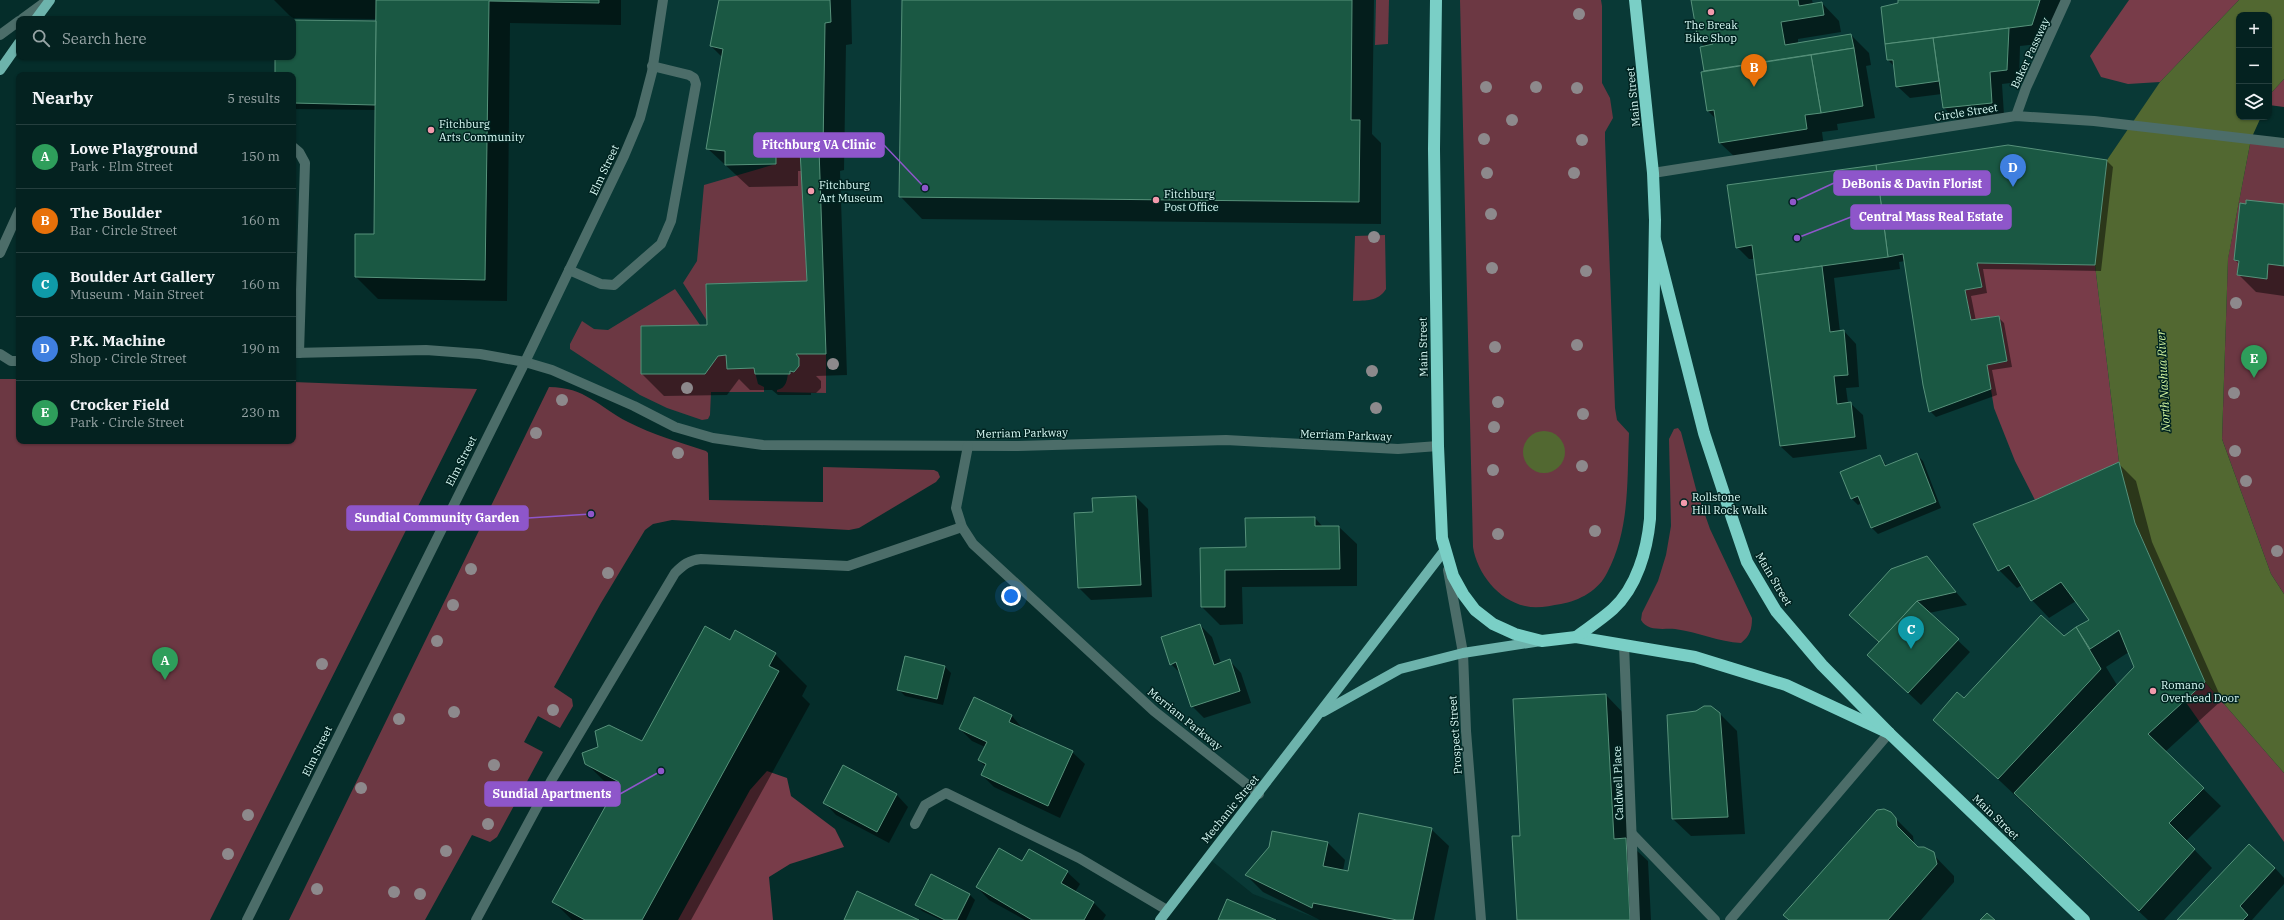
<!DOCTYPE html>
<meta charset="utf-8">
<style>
:root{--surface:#042220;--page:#122f2d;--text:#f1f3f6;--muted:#97a4a5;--line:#253f3e;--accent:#1a73e8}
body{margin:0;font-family:"IBM Plex Serif",serif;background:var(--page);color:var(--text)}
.controls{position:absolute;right:12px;top:12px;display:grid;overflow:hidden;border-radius:8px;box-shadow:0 1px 3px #0004}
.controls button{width:36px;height:36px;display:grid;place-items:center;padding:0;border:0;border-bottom:1px solid var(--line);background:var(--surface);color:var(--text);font:20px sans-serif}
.you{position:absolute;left:1011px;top:596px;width:14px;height:14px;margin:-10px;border:3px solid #fff;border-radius:50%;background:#1a73e8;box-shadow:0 0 0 6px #1a73e833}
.badge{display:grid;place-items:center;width:26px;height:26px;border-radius:50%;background:var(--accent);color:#fff;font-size:13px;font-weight:700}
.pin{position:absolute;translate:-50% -33px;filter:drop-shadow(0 1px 2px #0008)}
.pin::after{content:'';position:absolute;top:21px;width:14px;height:12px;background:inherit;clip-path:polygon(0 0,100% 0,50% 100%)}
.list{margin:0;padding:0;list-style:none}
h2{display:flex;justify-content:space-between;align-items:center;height:52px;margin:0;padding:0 16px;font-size:17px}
h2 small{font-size:13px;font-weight:400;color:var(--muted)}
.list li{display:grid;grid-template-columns:26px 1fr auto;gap:12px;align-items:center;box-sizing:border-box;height:64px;padding:0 16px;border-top:1px solid var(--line)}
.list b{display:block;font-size:15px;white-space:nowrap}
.list p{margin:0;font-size:13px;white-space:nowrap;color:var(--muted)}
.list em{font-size:13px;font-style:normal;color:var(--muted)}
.icon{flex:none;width:22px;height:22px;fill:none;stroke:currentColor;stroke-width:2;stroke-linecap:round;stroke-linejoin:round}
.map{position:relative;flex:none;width:2284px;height:920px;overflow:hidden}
.search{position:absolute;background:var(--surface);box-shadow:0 1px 3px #0004;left:16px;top:16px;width:280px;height:44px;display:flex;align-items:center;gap:10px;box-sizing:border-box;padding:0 14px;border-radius:8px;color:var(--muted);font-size:15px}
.panel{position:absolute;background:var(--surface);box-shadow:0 1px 3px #0004;left:16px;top:72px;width:280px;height:372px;border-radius:8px}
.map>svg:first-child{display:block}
</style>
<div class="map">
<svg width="2284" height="920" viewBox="0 0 2284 920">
<rect width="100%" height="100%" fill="#052d2a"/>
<!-- built -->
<path fill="#093936" d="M663,0H2239L2160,82L2134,520L2205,682L2284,773V920H1321L1253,894L1207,857L1258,794L1154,711L973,544L956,508L968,446L870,445L713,438L525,362L640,118Z"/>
<!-- green -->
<g fill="#6c3843">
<path d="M1376,0H1389L1388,44L1375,45Z"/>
<path d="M1460,0H1601L1602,6V83L1610,98L1613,118L1605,132V139L1615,408L1617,420L1629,433C1627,481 1630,530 1607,573C1599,590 1579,601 1561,604C1549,606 1537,609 1525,606C1498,600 1477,573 1473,547Z"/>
<path d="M2251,139L2284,143V594L2271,574L2222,439L2228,258Z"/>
<path d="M776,150H800L807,281L706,284L707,321L683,283L697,261L704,185L776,164Z"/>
<path d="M1385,235L1386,289C1378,302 1366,300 1353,301L1355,236Z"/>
<path d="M675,289L700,325L641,326V374H705L718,356L726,355L727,369L754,368L758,384L764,387V392H711L710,415L708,419L702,420L667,408L640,395L570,349V344L582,321L594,329L608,330Z"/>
<path d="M796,354H826V393L777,392V390C786,388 787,381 788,373L794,372L799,366V358Z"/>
<path d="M0,379H19V441H293V382L477,389L210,920H0Z"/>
<path d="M549,387C585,387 599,407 628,422C653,435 679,442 706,451L708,453L709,500L823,502V467L934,470L938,472L940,477L936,482L859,528L849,530L672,520L653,524L645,530L601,603L554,687L572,699L573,706L560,728L538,716L524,742L543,752L497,837L490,842L472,835L425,920H289Z"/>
<path d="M1678,428L1681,432L1696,489L1710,529L1752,618C1752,629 1750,636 1741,643C1719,642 1698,632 1675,629C1663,628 1648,632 1641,620L1642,613L1658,581L1666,555L1671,526L1669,439L1674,429Z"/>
</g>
<!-- forest -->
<g fill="#783c49">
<path d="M2129,0H2239L2160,82L2128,84L2101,77L2090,56Z"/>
<path d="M2284,79V107L2269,105L2272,92Z"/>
<path d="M1977,263L2095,265L2119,462L2035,500L2015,461L1994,408L1987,365L2007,361L1999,316L1971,320L1965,290L1982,287Z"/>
<path d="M2205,682L2284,773V842L2185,701Z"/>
<path d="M767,771L787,778L791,796L835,829L844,847L790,864L769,877L773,920H678L750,790Z"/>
</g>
<!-- water -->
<g fill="#526831">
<path d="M2239,0H2284V79L2272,92L2269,99V15H2239V117H2261L2251,139L2228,259L2222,439L2271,574L2284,594V773L2205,682L2134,520L2119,462L2095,265L2107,160L2160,82Z"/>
<circle cx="1544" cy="452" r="21"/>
</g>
<!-- shadow -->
<g fill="#0007" fill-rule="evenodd">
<path d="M274,0H621V25L510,23L507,301L378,299L356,277L375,235L376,110L293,109V75H276V57H293V21L377,22V19L292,18Z"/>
<path d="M720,0H851L852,44L846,45L844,170L840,171L847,375L816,376L821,381V388L816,393H811V395H778L772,390H750L739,379L727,395L664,396L642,374L709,326L808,282L802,171H798V186L749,187L707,148L722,57L711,46Z"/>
<path d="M903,0H1374L1372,134L1381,143V224L922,219L900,196Z"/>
<path d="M1692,0H1812L1813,4L1822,3L1839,21L1841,32L1798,39V44L1851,35L1869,53L1871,65L1866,66L1875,118L1837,124L1838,130L1822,132L1824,147L1738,160L1720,143L1717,120L1708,111L1702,73L1705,72L1701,47H1705L1699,41Z"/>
<path d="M1899,0H2062L2050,43L2020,46L2019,82L2002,84L2004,115L1957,120L1944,108L1942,94L1910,98L1897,86L1895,67L1888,60L1886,44L1899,4Z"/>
<path d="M2107,161L2113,167L2101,271L1983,269L1987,293L1971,296L1976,321L1998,317L2004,323L2012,367L1992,370L1997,395L1936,417L1930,411L1905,261L1899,262L1900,269L1834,278L1840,332L1844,331L1856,344L1859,387L1846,388L1848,403H1850L1863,415L1867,449L1793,458L1780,446L1755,259H1749L1737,247Z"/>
<path d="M2247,205H2284V296L2256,292L2239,275L2240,265L2235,260Z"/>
<path d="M1917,455L1923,461L1941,508L1878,534L1872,528L1862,503L1858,505L1852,499L1880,457L1887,466Z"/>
<path d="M2118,463L2136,481L2152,542L2222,700L2165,752L2221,806L2186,841L2212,868L2164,920H2148L1935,720L2090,620L2076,601L2049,618L2032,600L2022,585L2017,588L1999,570L2035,501ZM2122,626L2123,628L2106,640V637ZM2129,652L2135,667L2117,685L2106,667Z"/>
<path d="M1136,497L1148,509L1152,597L1091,600L1079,588L1094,513Z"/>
<path d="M1315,518L1323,527H1339L1357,544V586L1242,587L1243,624L1220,625L1202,607L1201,549L1247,548Z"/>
<path d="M1927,558L1967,605L1929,613L1970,652L1921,705L1868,655L1879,643L1850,615Z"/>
<path d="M1200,625L1212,637L1221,663L1229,660L1241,673L1251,703L1204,718L1192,706L1182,675L1171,664Z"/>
<path d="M730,641L775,654L807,686L802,696L810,704L691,920H572L554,902L615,792L586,763L643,743Z"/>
<path d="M945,667L951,673L943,705L905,696L898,689Z"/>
<path d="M1606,695L1628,718L1634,848L1648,861L1651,920H1518L1521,837Z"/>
<path d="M974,699L1012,716L1024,730L1072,752L1085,764L1060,818L994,787L982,775L986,767L979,760L985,747L972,741L960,729Z"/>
<path d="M1719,713L1737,731L1745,834L1691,836L1673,819Z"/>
<path d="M896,794L908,807L889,843L836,815L824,802Z"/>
<path d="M1890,813L1913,836L1914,844L1918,848L1929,850L1954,876V882L1921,920H1790Z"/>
<path d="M1431,829L1449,846L1434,920H1320L1263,892L1246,875L1328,843L1345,860L1343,871L1348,872Z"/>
<path d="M2275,868L2284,878V884L2252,920H2179Z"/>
<path d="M1067,872L1080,884L1075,892L1094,903L1106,915L1103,920H1025L989,900L977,887Z"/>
<path d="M969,894L975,900L966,920H941L922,911L916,904Z"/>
</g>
<!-- building -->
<g fill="#1a5843" stroke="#57927b">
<path d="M376,0H599V3L489,1L485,280L355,277V234H374Z"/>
<path d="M719,0H830L831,22L825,23L823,149H819L826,354H796L799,358V366L794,372L790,371V374H755L754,368L727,369L726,355L718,356L705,374H641V326L707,325L706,284L807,281L800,150H776V164L725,165V151L706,149L723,49L710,46Z"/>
<path d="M902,0H1352L1351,120H1360L1359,202L899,197Z"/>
<path d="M1691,0H1798L1799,6L1822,2L1824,15L1781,22L1785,45L1851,34L1854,48L1704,71L1700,47L1713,44L1712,39L1698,41Z"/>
<path d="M1898,0H2040L2032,25L1885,44L1881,7L1898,3Z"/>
<path d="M293,20L376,21L375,105L293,103V75H275V57H293Z"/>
<path d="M2009,28L2007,70L1990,72L1992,103L1943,108L1933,38Z"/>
<path d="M1933,38L1939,81L1896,87L1893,60H1887L1885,44Z"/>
<path d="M1854,48L1863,106L1821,113L1811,55Z"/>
<path d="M1811,55L1821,113L1805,115L1807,129L1719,143L1714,110L1707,111L1701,72Z"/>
<path d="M2008,145L2107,160L2095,265L1977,263L1982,287L1965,290L1971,320L1999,316L2007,361L1987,365L1991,389L1929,412L1923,385L1903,254L1888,257L1876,165Z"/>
<path d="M1876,165L1888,257L1756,275L1752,245L1736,248L1727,185Z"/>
<path d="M2246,200L2284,204V266L2268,264L2267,279L2237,275L2239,261L2234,260L2240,203L2246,204Z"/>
<path d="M1822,266L1830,332L1844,330L1848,375L1834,376L1837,404L1851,402L1855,437L1780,446L1756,275Z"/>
<path d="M1917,453L1936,502L1871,528L1858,496L1851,499L1840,472L1880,455L1885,466Z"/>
<path d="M2119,462L2135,523L2205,682L2148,734L2204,788L2169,823L2195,849L2139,911L2014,793L2134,667L2119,630L2090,649L2076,627L2089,620L2061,582L2031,601L2009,565L1998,571L1973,524L2035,500Z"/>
<path d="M1136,496L1141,585L1078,588L1074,513L1093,512L1092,498Z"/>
<path d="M1315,517V526H1339L1340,569L1225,570V607H1201L1200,548L1246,547L1245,518Z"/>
<path d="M1927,556L1956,592L1917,601L1879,642L1849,615L1891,569Z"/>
<path d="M1917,601L1959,639L1908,693L1867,655Z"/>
<path d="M2041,615L2064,636L2076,627L2101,669L1998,779L1933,720L1957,692L1964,698Z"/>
<path d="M1200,624L1214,665L1230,659L1240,691L1191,707L1176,662L1170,665L1161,637Z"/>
<path d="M705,626L730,640L735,630L776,653L769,666L779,671L642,920H585L552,902L619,782L585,764L582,753L598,747L595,731L609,725L642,741Z"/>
<path d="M905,656L945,666L937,699L897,690Z"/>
<path d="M1606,694L1614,839L1626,838L1630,920H1517L1512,836H1520L1513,699Z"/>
<path d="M974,697L1012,715L1009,722L1073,751L1048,806L981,775L986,764L978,760L987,742L959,729Z"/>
<path d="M1704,706H1711L1720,713L1728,817L1672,819L1667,715L1696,711Z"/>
<path d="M843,765L897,794L877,832L823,803Z"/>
<path d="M1884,809L1891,812L1896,818L1897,826L1918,847H1924L1934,852L1937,864L1888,920H1789L1783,915L1877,810Z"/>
<path d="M1359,813L1432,828L1413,920H1397L1313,903L1312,908L1245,875L1269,847L1272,831L1328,842L1323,866L1348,871Z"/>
<path d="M2249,844L2275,868L2240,906L2248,915L2243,920H2177Z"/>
<path d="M999,848L1022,861L1029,849L1068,871L1061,883L1094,902L1084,920H1032L976,887Z"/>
<path d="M931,874L970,894L957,920H945L915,905Z"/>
<path d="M857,891L919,920H844Z"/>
<path d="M1227,899L1276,920H1218Z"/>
<path d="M1987,913L1995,920H1980Z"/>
</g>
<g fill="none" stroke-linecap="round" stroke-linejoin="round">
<!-- minor -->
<g stroke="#4c6d69" stroke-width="10">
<path d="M22,19L48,0"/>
<path d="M0,35L19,21"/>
<path d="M2016,116L2026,88L2066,0"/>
<path d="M293,147L299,152L305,163L299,353"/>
<path d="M1653,173L2016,116L2094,121L2284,143"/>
<path d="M0,253L19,211"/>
<path d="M569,270L601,284L614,285L661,244L671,221L696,84L694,78L689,75L652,66"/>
<path d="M293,353L426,350L480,354L525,362L552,370L634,406L675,427L713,438L763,445L1018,446L1226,440L1398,449L1438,446"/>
<path d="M0,354L11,361H19"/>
<path d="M968,446L956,508L962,527L973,544L1154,711L1259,794"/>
<path d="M1448,570L1463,653L1466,731L1481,920"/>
<path d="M1624,645L1635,920"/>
<path d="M915,824L925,805L946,793L1079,858L1167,910"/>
<path d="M1632,834L1715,920"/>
<path d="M247,920L525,362L624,156L640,118L652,72L663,0"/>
<path d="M476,920L551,781L675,573C683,565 689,560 701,559L848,566L962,527"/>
<path d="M1730,920L1889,733"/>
</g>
<!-- major -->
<g stroke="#6db3ac" stroke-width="10">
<path d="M36,19L50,0"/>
<path d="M0,70L19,43"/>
<path d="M1323,712L1400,669L1463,653L1541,641"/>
<path d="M1160,920L1444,551"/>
</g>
<!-- highway -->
<g stroke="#7acfc6" stroke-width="12">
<path d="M1436,0L1434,149L1438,446L1442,538L1453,576L1463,594L1475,610L1493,624L1515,634L1542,641L1576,637L1695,657L1786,685L1889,733"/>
<path d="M1655,240L1704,433L1732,518L1747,562L1776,611L1822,665L1889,733L2084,920"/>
<path d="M1576,637C1588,628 1602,619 1613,609C1637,587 1647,550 1650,519L1655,220L1653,173L1635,0"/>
</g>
</g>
<!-- trees -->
<g fill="#8d898c">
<circle cx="1579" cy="14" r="6"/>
<circle cx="1486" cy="87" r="6"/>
<circle cx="1536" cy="87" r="6"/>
<circle cx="1577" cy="88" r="6"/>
<circle cx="1512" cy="120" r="6"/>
<circle cx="1484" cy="139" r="6"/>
<circle cx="1582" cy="140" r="6"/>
<circle cx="1487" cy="173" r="6"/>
<circle cx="1574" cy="173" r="6"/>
<circle cx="1491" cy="214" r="6"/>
<circle cx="1374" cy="237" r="6"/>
<circle cx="1492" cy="268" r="6"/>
<circle cx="1586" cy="271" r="6"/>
<circle cx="2236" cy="303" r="6"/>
<circle cx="1577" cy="345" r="6"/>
<circle cx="1495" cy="347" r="6"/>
<circle cx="833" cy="364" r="6"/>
<circle cx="1372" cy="371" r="6"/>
<circle cx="687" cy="388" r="6"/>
<circle cx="2234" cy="393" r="6"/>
<circle cx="562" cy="400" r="6"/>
<circle cx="1498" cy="402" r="6"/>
<circle cx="1376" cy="408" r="6"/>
<circle cx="1583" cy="414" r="6"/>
<circle cx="1494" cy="427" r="6"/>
<circle cx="536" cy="433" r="6"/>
<circle cx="2235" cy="451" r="6"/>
<circle cx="678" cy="453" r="6"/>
<circle cx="1582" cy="466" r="6"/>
<circle cx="1493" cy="470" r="6"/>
<circle cx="2246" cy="481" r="6"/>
<circle cx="1595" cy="531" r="6"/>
<circle cx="1498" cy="534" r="6"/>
<circle cx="2277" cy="551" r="6"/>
<circle cx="471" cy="569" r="6"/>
<circle cx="608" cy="573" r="6"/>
<circle cx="453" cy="605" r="6"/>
<circle cx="437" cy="641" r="6"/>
<circle cx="322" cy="664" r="6"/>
<circle cx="553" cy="710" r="6"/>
<circle cx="454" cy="712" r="6"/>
<circle cx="399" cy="719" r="6"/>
<circle cx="494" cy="765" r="6"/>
<circle cx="361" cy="788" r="6"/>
<circle cx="248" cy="815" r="6"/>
<circle cx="488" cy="824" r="6"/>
<circle cx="446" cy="851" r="6"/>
<circle cx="228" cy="854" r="6"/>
<circle cx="317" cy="889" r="6"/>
<circle cx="394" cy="892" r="6"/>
<circle cx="420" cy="894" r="6"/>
</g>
<!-- markers -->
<g fill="#f39aac" stroke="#002320" stroke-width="1.5">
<circle cx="1711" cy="12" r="4"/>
<circle cx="431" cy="130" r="4"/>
<circle cx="811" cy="191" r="4"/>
<circle cx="1156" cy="200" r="4"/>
<circle cx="1684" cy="503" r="4"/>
<circle cx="2153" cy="691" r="4"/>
</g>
<g text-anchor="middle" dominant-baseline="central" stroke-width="3" stroke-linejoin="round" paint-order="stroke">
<!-- poi labels -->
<g font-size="11" fill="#dafcf7" stroke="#002320" text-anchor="start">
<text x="1711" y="25" text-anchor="middle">The Break<tspan x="1711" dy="13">Bike Shop</tspan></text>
<text x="439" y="124">Fitchburg<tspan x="439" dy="13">Arts Community</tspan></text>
<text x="819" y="185">Fitchburg<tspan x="819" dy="13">Art Museum</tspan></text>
<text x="1164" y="194">Fitchburg<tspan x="1164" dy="13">Post Office</tspan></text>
<text x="1692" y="497">Rollstone<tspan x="1692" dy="13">Hill Rock Walk</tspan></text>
<text x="2161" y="685">Romano<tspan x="2161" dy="13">Overhead Door</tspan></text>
</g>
<!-- street labels -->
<g font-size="11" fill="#dafcf7" stroke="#002320">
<text transform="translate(2030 53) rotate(-65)">Baker Passway</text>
<text transform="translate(1633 97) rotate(-96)">Main Street</text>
<text transform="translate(1966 112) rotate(-9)">Circle Street</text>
<text transform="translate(604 170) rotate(-65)">Elm Street</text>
<text transform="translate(1423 347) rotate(-91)">Main Street</text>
<text transform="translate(1022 433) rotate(-1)">Merriam Parkway</text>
<text transform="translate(1346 435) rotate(2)">Merriam Parkway</text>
<text transform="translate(461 461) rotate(-63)">Elm Street</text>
<text transform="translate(1774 579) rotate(59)">Main Street</text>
<text transform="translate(1185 719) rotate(39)">Merriam Parkway</text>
<text transform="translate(1455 735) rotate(-94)">Prospect Street</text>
<text transform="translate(317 751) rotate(-64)">Elm Street</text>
<text transform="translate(1618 783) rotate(-92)">Caldwell Place</text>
<text transform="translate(1230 809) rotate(-51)">Mechanic Street</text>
<text transform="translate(1996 817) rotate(44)">Main Street</text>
</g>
<!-- water labels -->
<g font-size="12" font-style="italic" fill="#cef19d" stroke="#002320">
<text transform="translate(2163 381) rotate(-93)">North Nashua River</text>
</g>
</g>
<!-- callouts -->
<path fill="none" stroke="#8e56ca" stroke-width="1.5" d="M925 188L884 145M1793 202L1834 183M1797 238L1851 217M591 514L528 518M661 771L620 794"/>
<g fill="#8e56ca" stroke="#002320" stroke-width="1.5">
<circle cx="925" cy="188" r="4"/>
<circle cx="1793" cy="202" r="4"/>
<circle cx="1797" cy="238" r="4"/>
<circle cx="591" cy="514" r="4"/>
<circle cx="661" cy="771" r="4"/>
</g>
<g fill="#8e56ca" stroke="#8e56ca" stroke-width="1.5">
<rect x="754" y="133" width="130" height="24" rx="4"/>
<rect x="1834" y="171" width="156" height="24" rx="4"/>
<rect x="1851" y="205" width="160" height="24" rx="4"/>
<rect x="347" y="506" width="181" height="24" rx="4"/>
<rect x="485" y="782" width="135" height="24" rx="4"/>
</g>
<g font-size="12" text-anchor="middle" font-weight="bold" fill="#fff">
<text x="819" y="149">Fitchburg VA Clinic</text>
<text x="1912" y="188">DeBonis &amp; Davin Florist</text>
<text x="1931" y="221">Central Mass Real Estate</text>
<text x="437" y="522">Sundial Community Garden</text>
<text x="552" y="798">Sundial Apartments</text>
</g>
</svg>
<div class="controls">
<button>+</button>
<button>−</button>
<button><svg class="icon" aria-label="layers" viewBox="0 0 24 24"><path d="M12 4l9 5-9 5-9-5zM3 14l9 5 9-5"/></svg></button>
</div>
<div class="you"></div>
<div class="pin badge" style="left:165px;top:680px;background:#2e9e5b">A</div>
<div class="pin badge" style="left:1754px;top:87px;background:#e8710a">B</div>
<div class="pin badge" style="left:1911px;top:649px;background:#0f9aa8">C</div>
<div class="pin badge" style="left:2013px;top:187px;background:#3f7fe0">D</div>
<div class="pin badge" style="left:2254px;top:378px;background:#2e9e5b">E</div>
<div class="search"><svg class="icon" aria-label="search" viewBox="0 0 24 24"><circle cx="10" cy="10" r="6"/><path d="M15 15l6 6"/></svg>Search here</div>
<section class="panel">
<h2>Nearby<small>5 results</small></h2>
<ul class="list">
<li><span class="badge" style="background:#2e9e5b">A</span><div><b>Lowe Playground</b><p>Park · Elm Street</p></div><em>150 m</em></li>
<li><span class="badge" style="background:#e8710a">B</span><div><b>The Boulder</b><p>Bar · Circle Street</p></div><em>160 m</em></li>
<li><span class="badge" style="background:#0f9aa8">C</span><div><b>Boulder Art Gallery</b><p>Museum · Main Street</p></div><em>160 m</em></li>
<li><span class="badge" style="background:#3f7fe0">D</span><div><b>P.K. Machine</b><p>Shop · Circle Street</p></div><em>190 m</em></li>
<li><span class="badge" style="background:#2e9e5b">E</span><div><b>Crocker Field</b><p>Park · Circle Street</p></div><em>230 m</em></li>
</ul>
</section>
</div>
